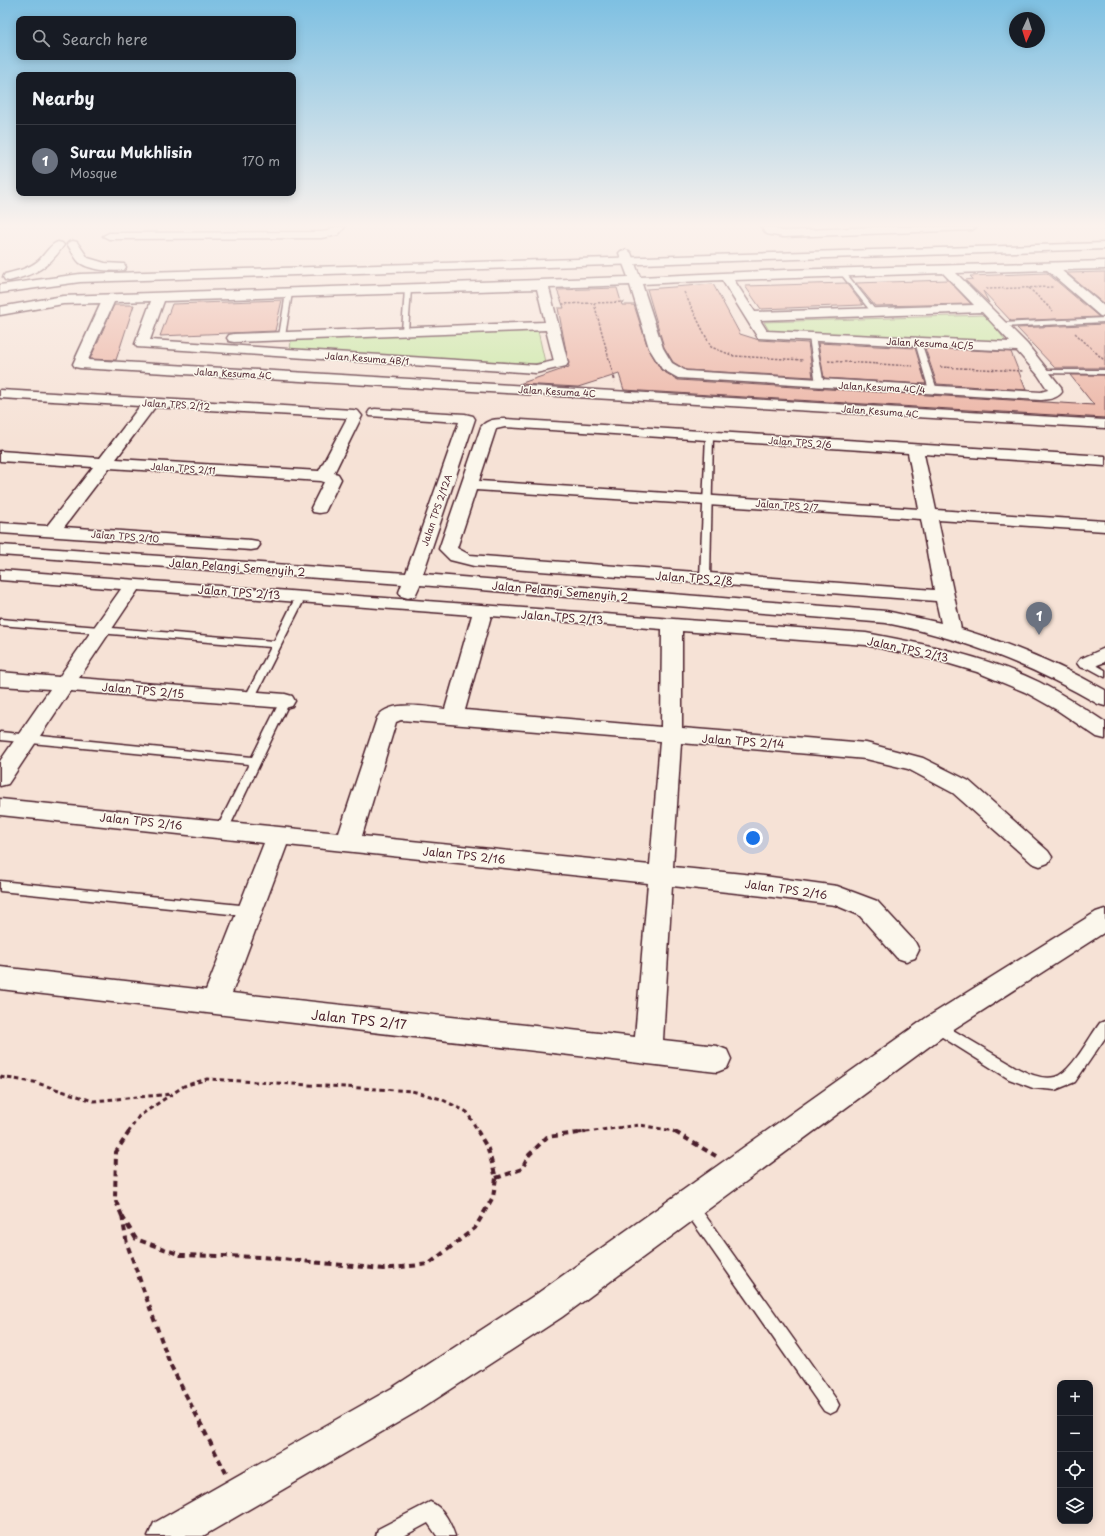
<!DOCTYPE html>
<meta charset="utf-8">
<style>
:root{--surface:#171b24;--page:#20242c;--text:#f1f3f6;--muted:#9ea1a6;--line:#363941;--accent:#a6949b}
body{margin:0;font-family:"Playpen Sans",sans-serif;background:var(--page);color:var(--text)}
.controls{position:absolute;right:12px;bottom:12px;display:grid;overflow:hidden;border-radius:8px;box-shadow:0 2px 10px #0003}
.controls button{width:36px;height:36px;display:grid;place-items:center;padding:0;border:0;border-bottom:1px solid var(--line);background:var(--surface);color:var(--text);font:20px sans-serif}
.compass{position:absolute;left:1009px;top:12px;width:36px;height:36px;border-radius:50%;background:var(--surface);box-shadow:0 2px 10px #0003;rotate:184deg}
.you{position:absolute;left:753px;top:838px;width:14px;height:14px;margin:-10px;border:3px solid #fff;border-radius:50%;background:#1a73e8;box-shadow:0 0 0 6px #1a73e833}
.badge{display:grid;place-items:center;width:26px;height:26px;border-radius:50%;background:var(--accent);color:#fff;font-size:13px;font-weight:700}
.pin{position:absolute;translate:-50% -33px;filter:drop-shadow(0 1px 2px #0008)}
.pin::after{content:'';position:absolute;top:21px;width:14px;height:12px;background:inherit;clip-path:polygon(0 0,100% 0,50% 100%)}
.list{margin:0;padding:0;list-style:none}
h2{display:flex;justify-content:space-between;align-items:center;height:52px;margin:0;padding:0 16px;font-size:17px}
h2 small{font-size:13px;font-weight:400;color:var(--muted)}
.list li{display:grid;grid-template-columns:26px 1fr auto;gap:12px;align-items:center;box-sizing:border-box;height:72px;padding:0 16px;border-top:1px solid var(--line)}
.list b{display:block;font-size:15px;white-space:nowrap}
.list p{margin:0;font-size:13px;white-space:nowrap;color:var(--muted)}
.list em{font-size:13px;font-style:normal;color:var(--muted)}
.icon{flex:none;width:22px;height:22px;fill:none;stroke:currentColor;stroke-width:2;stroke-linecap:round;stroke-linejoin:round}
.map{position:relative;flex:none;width:1105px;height:1536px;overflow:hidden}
.search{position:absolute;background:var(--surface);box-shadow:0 2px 10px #0003;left:16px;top:16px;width:280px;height:44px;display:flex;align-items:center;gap:10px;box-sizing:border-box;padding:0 14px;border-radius:8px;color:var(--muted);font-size:15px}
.panel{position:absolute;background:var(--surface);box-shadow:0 2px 10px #0003;left:16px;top:72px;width:280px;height:124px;border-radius:8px}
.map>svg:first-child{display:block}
</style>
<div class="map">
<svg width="1105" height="1536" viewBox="0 0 1105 1536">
<rect width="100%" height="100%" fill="#f6e2d6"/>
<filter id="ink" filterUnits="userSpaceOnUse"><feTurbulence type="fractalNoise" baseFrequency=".025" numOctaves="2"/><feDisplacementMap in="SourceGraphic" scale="8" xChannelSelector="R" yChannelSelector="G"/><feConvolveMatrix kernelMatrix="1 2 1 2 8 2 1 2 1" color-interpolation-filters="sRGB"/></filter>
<g filter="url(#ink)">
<!-- green -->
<g fill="#c7e8a1" stroke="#888466">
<path d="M986,315L1008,344L770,332L764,322Z"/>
<path d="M538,331L545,362L533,364L290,350L291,340Z"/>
</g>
<!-- building -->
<g fill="#ebb2a2" stroke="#4a1f2b">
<path d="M1105,272V305L1067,273Z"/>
<path d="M1047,273L1099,317L1011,321L983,291L989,303L965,280L973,279L970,276Z"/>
<path d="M948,280L971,304L875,306L856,283Z"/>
<path d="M846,283L863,305L761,309L745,286Z"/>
<path d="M713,284L740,334L759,340L808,343L813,377L686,370L673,362L664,347L647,289Z"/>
<path d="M617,288L622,305H634L648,348L661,370L678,380L1094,405L1070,375H1105V418L624,390L619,374L578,387L519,384L569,367L558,308H564L557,290Z"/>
<path d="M282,300L275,331L160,336L172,304Z"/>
<path d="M114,305H134L116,360L90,359Z"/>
<path d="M1105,324V368H1055L1017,328Z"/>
<path d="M818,343L915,348L926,384L824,378Z"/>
<path d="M925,348L1011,352L1026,390L937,384Z"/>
</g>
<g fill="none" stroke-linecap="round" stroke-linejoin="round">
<defs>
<g id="service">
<path d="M841,272H845L876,311V313H872L841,274Z"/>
<path d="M408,287L411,289L408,331L405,333L402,331L405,289Z"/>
<path d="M289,291L292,293L285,336L282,338L279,336L286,293Z"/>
<path d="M1105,318V322L1002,327L999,325L1002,323Z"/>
<path d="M812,335L815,337L824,384L820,386L816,384L809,337Z"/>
<path d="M918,340L921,342L937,390L936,392H933L929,390L915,342Z"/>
<path d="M1043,370H1105V374L1041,373L1040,372Z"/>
<path d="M706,434H709L713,436L710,578L705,581L700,578Z"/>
<path d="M301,593L306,596L254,699L249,702L244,699L271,647L0,625V619L274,641L296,596Z"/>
<path d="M1087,660L1105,670V677L1083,665L1082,663L1083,661Z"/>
<path d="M285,698L290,701L228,830L226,833L222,834L218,833L216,830L249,764L0,740V732L252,757L280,701Z"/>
<path d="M0,881L250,906L254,907L256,911L254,915L250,916L0,891Z"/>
<path d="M936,1020L1019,1069C1029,1074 1044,1080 1055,1077C1071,1073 1090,1036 1100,1023L1105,1021V1038L1075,1082L1055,1090L1033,1088L1009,1079L931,1030L929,1026L931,1022Z"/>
<path d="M690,1198L695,1201L836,1399L839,1405L836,1411L830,1414L824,1411L685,1211L682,1206L685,1201Z"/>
<path d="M430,1502C444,1508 450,1522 455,1536H437L428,1523L404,1536H376L378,1529Z"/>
</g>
<g id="minor">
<path d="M334,227H345L338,235L321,238L109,239L103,236L109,233L321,232L328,231Z"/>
<path d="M761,227H773L775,229L783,231L874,227H977L972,230L783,237L767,234Z"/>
<path d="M625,250L629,251L631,253L640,277L785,270L1105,261V269L1061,270L1105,307V317L1100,316L1047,270L956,273L1027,344L1061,387L1062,392C1057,399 1049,399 1041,400L678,378L662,369L649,348L630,285L549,288L568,363L566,366L536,373L137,347L135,344L151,301L114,302L88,360L1105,420V428L80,368L75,367L73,364L101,303L63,304L0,315V307L63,296L628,277L619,253L621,251ZM943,273L974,305L755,312L734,280ZM722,280L758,338L1017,351L1038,375L1048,390L1041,392L686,371L672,363L663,348L642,284ZM537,289L545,322L234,334L229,335L227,338L229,341L234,342L546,330L554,361L536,365L150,340L164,301ZM982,312L1010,342L767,331L760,320Z"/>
<path d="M0,390L353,410L358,411L362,416L334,473L338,474L341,479L325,512L319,513L313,512L311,508L324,482L321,481L109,468L64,527L251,540L257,541L260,545L257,549L251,550L0,533V523L47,526L93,467L0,461V451L100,458L140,406L0,398ZM155,407L347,418L319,471L116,459Z"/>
<path d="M375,409L465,414L473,416L475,419L423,574L886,611L941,623L936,601L474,566L450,560L439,549L481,427C487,419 497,419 505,419L1105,456V466L924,454L936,510L1105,521V531L938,520L961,629C1011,644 1059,664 1105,690V706L1098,704C1031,665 962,638 886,623L420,585L415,596L408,598L401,596L399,592L402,584L0,555V545L406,573L459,422L370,416L368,413L370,410ZM505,427L908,453L919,509L479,481L496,429ZM476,490L921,519L934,590L470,555L457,548Z"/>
<path d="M0,570L866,633C925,644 985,656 1039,682C1062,694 1084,708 1105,722V739L1097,737L1057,710L1025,692L977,672L940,661L866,645L682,631V728L866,743L923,758L969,781L1048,851L1052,857L1048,863L1040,866L1032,863L953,793L908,769L866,759L681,743L673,867L764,876L837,886L877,901L915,942L919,950L915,958L906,961L897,958L859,915L835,905L764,896L672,886L663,1040L717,1046L727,1050L731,1059L727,1068L717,1072L0,989V967L206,990L264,843L0,815V799L339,833L377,718C388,699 426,707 445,709L472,615L138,590L79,678L285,694L292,696L295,701L292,706L285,708L70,691L8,784L0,786V761L50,689L0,686V672L59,677L121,589L0,580ZM491,616L662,629L661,727L465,710ZM401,720L660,741L650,865L362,836L396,722ZM287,845L648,883L635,1037L232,993Z"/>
<path d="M1105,648V662L1087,669L1080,667L1077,663L1080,659Z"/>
</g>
<g id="tertiary">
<path d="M73,241L77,242L88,258L105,263L124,264L126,267L124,270C113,272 90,270 80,263C75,259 71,249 67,244L69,242Z"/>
<path d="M58,242L62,243L64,245C48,268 36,274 9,281L5,280L3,277L5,274C16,271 28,269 38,261C44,256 50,244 58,242Z"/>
<path d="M1105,243V249L80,282L0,293V285L80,274Z"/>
<path d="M1105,909V932L946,1034L562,1317L416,1412L203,1536H148L154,1523L392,1388L538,1293L926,1018L1096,912Z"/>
</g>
</defs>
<!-- service casing -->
<use href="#service" stroke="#4a1f2b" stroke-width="3"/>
<!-- minor casing -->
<use href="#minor" stroke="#4a1f2b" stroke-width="3"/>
<!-- tertiary casing -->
<use href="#tertiary" stroke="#4a1f2b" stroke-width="3"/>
<!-- path-far3 -->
<g stroke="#4a1f2b" stroke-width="1.5" stroke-dasharray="2.5 1.5" stroke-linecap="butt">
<path d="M1029,288L1053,311"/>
<path d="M986,289L1053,287"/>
<path d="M684,292L711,347L734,356L803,360"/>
<path d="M594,303L614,378"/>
<path d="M562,304L625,302"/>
<path d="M1075,333L1105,361"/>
<path d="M828,361L913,366"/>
<path d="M940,367L1023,371"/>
</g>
<!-- path-far2 -->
<path stroke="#4a1f2b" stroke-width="2" stroke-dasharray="3 2" stroke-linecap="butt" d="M614,377L615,382"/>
<!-- path-far1 -->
<g stroke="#4a1f2b" stroke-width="3" stroke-dasharray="4.5 3.5" stroke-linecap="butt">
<path d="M0,1077L34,1082L93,1101L172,1094"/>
<path d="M128,1133L139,1116L184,1086L207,1079L412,1091L441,1099L467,1112L479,1133"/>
<path d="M578,1133L640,1125L673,1131L676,1133"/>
</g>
<!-- path -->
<g stroke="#4a1f2b" stroke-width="4" stroke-dasharray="6 4.5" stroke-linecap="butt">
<path d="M675,1132L716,1156"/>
<path d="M496,1178L522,1169L529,1155L547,1137L586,1132"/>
<path d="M122,1216L136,1239L181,1255L261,1257L383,1269L429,1264L475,1228L493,1197L496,1178L488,1149L478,1132"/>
<path d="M122,1216L127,1244L170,1364L226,1473"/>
<path d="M122,1216L115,1199L116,1152L129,1132"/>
</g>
<!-- service -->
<use href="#service" fill="#fbf7ec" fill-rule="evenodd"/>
<!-- minor -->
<use href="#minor" fill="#fbf7ec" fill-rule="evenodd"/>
<!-- tertiary -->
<use href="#tertiary" fill="#fbf7ec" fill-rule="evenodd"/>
</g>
</g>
<!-- sky -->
<linearGradient id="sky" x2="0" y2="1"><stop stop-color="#7ec0e2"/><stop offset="0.51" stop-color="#fbf2ed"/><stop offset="1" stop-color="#fbf2ed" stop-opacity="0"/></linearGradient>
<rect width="1105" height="442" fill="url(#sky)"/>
<g text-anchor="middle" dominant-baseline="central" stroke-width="3" stroke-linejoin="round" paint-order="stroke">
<!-- far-street labels -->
<g font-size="9" fill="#4a1f2b" stroke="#fbf7ec">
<text transform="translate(930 343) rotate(3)">Jalan Kesuma 4C/5</text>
<text transform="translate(367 358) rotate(4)">Jalan Kesuma 4B/1</text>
<text transform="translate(233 373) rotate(3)">Jalan Kesuma 4C</text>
<text transform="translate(882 387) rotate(3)">Jalan Kesuma 4C/4</text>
<text transform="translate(557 391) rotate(3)">Jalan Kesuma 4C</text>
<text transform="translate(176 404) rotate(3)">Jalan TPS 2/12</text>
<text transform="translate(880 411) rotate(4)">Jalan Kesuma 4C</text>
<text transform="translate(800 442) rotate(4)">Jalan TPS 2/6</text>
<text transform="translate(183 468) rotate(4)">Jalan TPS 2/11</text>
<text transform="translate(787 505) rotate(4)">Jalan TPS 2/7</text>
<text transform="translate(436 510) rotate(-71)">Jalan TPS 2/12A</text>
<text transform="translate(125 536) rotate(4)">Jalan TPS 2/10</text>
</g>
<!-- street labels -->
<g font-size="11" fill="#4a1f2b" stroke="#fbf7ec">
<text transform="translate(237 567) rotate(4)">Jalan Pelangi Semenyih 2</text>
<text transform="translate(694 578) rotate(4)">Jalan TPS 2/8</text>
<text transform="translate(560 591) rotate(5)">Jalan Pelangi Semenyih 2</text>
<text transform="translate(239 592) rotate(4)">Jalan TPS 2/13</text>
<text transform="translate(562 617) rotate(4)">Jalan TPS 2/13</text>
<text transform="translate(908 649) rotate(12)">Jalan TPS 2/13</text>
<text transform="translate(143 690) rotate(5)">Jalan TPS 2/15</text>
<text transform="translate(743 741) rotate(4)">Jalan TPS 2/14</text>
<text transform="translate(141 821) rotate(6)">Jalan TPS 2/16</text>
<text transform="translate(464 855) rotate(6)">Jalan TPS 2/16</text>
<text transform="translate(786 889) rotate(8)">Jalan TPS 2/16</text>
</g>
<!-- near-street labels -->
<g font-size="13" fill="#4a1f2b" stroke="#fbf7ec">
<text transform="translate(359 1019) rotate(6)">Jalan TPS 2/17</text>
</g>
</g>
</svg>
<div class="controls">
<button>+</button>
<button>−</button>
<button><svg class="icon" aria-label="locate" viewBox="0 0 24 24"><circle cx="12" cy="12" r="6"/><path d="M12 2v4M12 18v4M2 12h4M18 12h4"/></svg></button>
<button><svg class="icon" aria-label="layers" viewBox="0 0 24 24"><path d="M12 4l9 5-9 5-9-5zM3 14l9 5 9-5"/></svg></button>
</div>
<svg class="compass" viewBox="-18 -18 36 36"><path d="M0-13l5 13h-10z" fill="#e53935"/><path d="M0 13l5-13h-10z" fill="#9ea1a6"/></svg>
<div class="you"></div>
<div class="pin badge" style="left:1039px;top:635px;background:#6b7280">1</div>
<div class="search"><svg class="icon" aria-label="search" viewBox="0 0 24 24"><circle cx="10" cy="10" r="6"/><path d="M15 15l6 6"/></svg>Search here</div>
<section class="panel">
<h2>Nearby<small></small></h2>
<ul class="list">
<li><span class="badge" style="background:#6b7280">1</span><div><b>Surau Mukhlisin</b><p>Mosque</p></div><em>170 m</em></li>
</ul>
</section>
</div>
